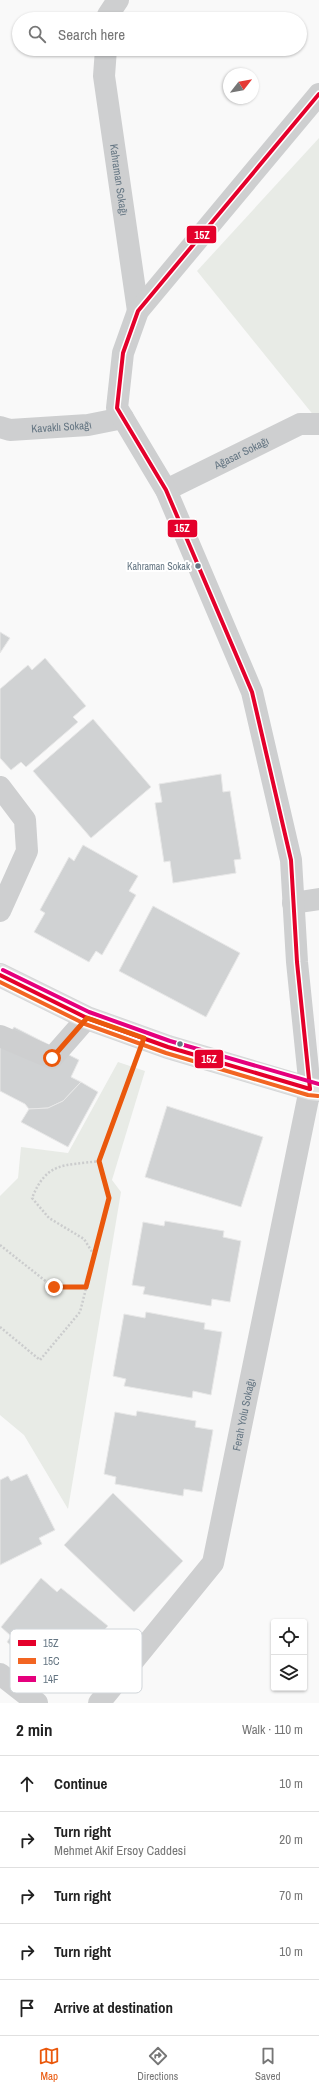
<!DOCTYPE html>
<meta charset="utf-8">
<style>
:root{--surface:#fff;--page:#f2f2f2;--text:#222;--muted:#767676;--line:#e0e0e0;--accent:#ea580c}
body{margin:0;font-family:"Archivo Narrow",sans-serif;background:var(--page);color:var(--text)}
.controls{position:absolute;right:12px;bottom:12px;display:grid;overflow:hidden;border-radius:4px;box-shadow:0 1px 3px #0004}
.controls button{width:36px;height:36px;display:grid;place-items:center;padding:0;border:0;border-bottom:1px solid var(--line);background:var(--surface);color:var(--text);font:20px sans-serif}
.compass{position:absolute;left:223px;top:68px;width:36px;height:36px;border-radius:50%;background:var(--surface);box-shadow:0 1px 3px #0004;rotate:59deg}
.stop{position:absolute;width:12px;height:12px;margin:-9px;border:3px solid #ea580c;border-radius:50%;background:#fff}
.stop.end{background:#ea580c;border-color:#fff;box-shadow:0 1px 4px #0008}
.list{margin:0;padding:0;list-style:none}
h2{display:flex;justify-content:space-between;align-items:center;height:52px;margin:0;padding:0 16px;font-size:17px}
h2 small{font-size:13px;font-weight:400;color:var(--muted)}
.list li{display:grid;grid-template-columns:26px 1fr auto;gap:12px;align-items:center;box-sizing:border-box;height:56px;padding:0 16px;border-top:1px solid var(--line)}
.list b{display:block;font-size:15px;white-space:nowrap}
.list p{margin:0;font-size:13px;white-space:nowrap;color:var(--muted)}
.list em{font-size:13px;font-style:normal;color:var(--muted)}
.icon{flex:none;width:22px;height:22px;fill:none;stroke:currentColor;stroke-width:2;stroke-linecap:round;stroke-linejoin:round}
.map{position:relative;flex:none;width:319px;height:1703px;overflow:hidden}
.search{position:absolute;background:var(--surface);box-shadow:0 1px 3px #0004;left:12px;right:12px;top:12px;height:44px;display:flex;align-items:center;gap:10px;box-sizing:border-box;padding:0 14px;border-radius:22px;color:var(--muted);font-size:15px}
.sheet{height:332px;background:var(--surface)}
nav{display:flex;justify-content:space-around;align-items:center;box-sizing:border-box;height:56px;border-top:1px solid var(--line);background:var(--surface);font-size:11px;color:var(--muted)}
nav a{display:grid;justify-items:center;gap:2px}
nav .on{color:var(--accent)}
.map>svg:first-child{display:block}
</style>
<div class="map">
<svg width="319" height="1703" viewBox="0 0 319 1703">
<rect width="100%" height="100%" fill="#f9f9f9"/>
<!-- green -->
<g fill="#e8ebe6">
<path d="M319,138V422L197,271Z"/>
<path d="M118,1062L145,1071L112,1180L121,1192L68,1509L24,1435L0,1415V1196L18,1178L21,1147L68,1153Z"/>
</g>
<!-- building -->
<g fill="#d0d2d3" stroke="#e8e8e8">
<path d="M0,632L10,638L0,653Z"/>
<path d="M45,658L86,706L73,717L78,722L26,767L21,762L11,770L0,758V689L28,665L32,670Z"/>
<path d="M93,719L151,787L91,838L33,771Z"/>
<path d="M221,774L223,792L230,791L241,859L234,860L236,873L173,883L170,861L164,862L155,803L162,802L159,784Z"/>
<path d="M83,845L138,876L129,891L136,895L102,955L96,951L89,962L34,932L45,913L40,910L69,857L74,861Z"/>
<path d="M153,906L240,953L206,1017L119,971Z"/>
<path d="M14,1027L79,1060L71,1077L81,1082L63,1101L48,1108L29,1109L25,1104L0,1091V1048Z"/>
<path d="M81,1082L98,1092L68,1147L21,1122L29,1109L48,1108L63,1101Z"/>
<path d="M167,1106L263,1137L241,1207L145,1177Z"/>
<path d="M165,1221L224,1231L223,1237L241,1241L230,1302L212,1299L211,1306L143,1294L145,1287L132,1285L143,1222L164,1226Z"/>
<path d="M146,1312L205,1323L204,1329L222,1332L211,1395L193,1391L192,1398L124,1386L126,1379L113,1376L124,1314L145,1318Z"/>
<path d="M137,1411L196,1421L195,1427L213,1430L202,1492L184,1489L183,1496L115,1484L116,1477L104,1474L115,1412L136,1416Z"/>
<path d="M27,1474L55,1530L39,1538L42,1544L0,1565V1480L8,1476L11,1481Z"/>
<path d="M113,1493L183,1561L134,1612L64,1545Z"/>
<path d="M41,1578L57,1592L61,1588L108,1626L104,1630L118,1642L79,1691L65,1679L60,1685L7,1642L11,1636L1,1627Z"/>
</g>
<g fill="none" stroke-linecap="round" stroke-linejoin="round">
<defs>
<path id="major" d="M0,975L87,1018L168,1047L310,1089L319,1090"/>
</defs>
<!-- major casing -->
<use href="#major" stroke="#d5d6d7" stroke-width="24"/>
<!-- path -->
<g stroke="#cbcccd" stroke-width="2.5" stroke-dasharray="2 2" stroke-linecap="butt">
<path d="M0,1245L53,1287H86"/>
<path d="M94,1255L84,1239L49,1218L32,1198C47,1161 64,1166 99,1161"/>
<path d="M0,1327L40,1360L80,1312L109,1198L99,1161L136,1059"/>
</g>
<!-- minor -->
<g stroke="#cecfd0" stroke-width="22">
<path d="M108,19V15L118,0"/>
<path id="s1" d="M106,49L104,76L138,311"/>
<path id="s2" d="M0,427L10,430L88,425L123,418"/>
<path id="s3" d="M166,490L300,424H319"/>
<path d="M0,787L25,820L27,851L0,911"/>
<path d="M293,903L319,899"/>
<path d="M0,1036L52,1058L87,1018"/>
<path d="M0,1674L37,1703"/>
<path id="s4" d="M99,1703L213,1563L310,1089L297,962L291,860L252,692L166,490L117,408L123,353L138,311L319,94"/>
</g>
<!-- major -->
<use href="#major" stroke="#e1e2e2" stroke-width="22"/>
<defs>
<g id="bus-1">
<path d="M0,975L87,1018L168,1047L310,1089"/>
<path d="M310,1089L297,962L291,860L252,692L166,490L117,408L123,353L138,311L319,94"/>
</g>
<path id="bus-2" d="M0,982L85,1024L166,1053L308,1095L318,1096"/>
<path id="bus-3" d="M3,970L89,1012L170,1041L319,1084"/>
</defs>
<!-- bus-1 casing -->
<use href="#bus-1" stroke="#fff" stroke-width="7"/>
<!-- bus-2 casing -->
<use href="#bus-2" stroke="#fff" stroke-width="7"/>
<!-- bus-3 casing -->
<use href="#bus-3" stroke="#fff" stroke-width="7"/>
<!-- bus-1 -->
<use href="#bus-1" stroke="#e4002b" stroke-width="4"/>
<!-- bus-2 -->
<use href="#bus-2" stroke="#f26522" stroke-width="4"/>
<!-- bus-3 -->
<use href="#bus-3" stroke="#e5007d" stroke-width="4"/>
</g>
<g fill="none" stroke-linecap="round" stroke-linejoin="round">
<!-- route -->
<path stroke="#ea580c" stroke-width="5" d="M52,1058L87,1018L144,1038L99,1161L109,1198L86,1287H54"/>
</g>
<!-- markers -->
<g fill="#657683" stroke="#fff" stroke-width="1.5">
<circle cx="198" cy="566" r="3.5"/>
<circle cx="180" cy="1044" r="3.5"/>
</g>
<g text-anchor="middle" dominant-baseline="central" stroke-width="4" stroke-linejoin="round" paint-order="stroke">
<!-- bus labels -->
<g font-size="10" fill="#657683" stroke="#fff" text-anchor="end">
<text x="190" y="566">Kahraman Sokak</text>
</g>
<!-- street labels -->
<g font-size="11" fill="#657683" stroke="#fff">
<text stroke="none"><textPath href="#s1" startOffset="132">Kahraman Sokağı</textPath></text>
<text stroke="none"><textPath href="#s2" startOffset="62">Kavaklı Sokağı</textPath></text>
<text stroke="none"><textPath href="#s3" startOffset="84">Ağasar Sokağı</textPath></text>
<text stroke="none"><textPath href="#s4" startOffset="332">Ferah Yolu Sokağı</textPath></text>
</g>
</g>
<!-- legend -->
<rect x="10" y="1629" width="132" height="64" rx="6" fill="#fff" stroke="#d1d6da" stroke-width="1"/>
<rect x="18" y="1640" width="18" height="6" fill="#e4002b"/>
<rect x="18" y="1658" width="18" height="6" fill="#f26522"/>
<rect x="18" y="1676" width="18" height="6" fill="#e5007d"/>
<g font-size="11" fill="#657683">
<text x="43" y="1647">15Z</text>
<text x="43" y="1665">15C</text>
<text x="43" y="1683">14F</text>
</g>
<g stroke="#fff" stroke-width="1.5">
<rect x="186" y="225" width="31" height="19" rx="4" fill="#e4002b"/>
<rect x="167" y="519" width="31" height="19" rx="4" fill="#e4002b"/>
<rect x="194" y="1049" width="30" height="20" rx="4" fill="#e4002b"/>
</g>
<g font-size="11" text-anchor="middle" font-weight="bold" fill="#fff">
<text x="202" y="239">15Z</text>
<text x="182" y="532">15Z</text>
<text x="209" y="1063">15Z</text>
</g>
</svg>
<div class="controls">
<button><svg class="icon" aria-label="locate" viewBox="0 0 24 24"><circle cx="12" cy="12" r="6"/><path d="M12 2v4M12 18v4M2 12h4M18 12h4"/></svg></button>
<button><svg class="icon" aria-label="layers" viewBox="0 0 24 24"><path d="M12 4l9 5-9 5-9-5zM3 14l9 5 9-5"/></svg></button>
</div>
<svg class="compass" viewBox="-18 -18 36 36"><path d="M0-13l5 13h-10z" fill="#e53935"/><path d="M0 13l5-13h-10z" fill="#767676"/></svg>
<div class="stop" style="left:52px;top:1058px"></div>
<div class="stop end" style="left:54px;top:1287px"></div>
<div class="search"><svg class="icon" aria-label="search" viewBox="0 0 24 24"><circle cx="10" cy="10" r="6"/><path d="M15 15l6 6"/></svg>Search here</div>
</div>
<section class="sheet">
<h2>2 min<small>Walk · 110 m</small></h2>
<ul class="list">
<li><svg class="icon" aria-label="ahead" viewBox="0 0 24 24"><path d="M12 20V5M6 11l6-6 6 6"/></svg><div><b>Continue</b></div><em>10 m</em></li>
<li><svg class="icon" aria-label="right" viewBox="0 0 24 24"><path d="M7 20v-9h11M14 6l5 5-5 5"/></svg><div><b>Turn right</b><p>Mehmet Akif Ersoy Caddesi</p></div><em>20 m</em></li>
<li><svg class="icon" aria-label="right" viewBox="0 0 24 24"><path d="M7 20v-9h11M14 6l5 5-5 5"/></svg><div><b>Turn right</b></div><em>70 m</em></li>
<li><svg class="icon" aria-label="right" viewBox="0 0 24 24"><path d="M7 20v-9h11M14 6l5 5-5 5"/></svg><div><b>Turn right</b></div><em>10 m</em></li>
<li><svg class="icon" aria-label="arrive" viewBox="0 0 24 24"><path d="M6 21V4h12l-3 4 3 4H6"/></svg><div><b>Arrive at destination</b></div></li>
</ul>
</section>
<nav>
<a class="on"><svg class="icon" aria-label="map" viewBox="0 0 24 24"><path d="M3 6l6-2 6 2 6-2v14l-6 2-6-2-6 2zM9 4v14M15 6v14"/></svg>Map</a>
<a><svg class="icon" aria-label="directions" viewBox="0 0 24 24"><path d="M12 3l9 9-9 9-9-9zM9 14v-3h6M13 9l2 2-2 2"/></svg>Directions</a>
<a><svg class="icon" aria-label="saved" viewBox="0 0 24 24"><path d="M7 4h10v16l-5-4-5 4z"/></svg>Saved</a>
</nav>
